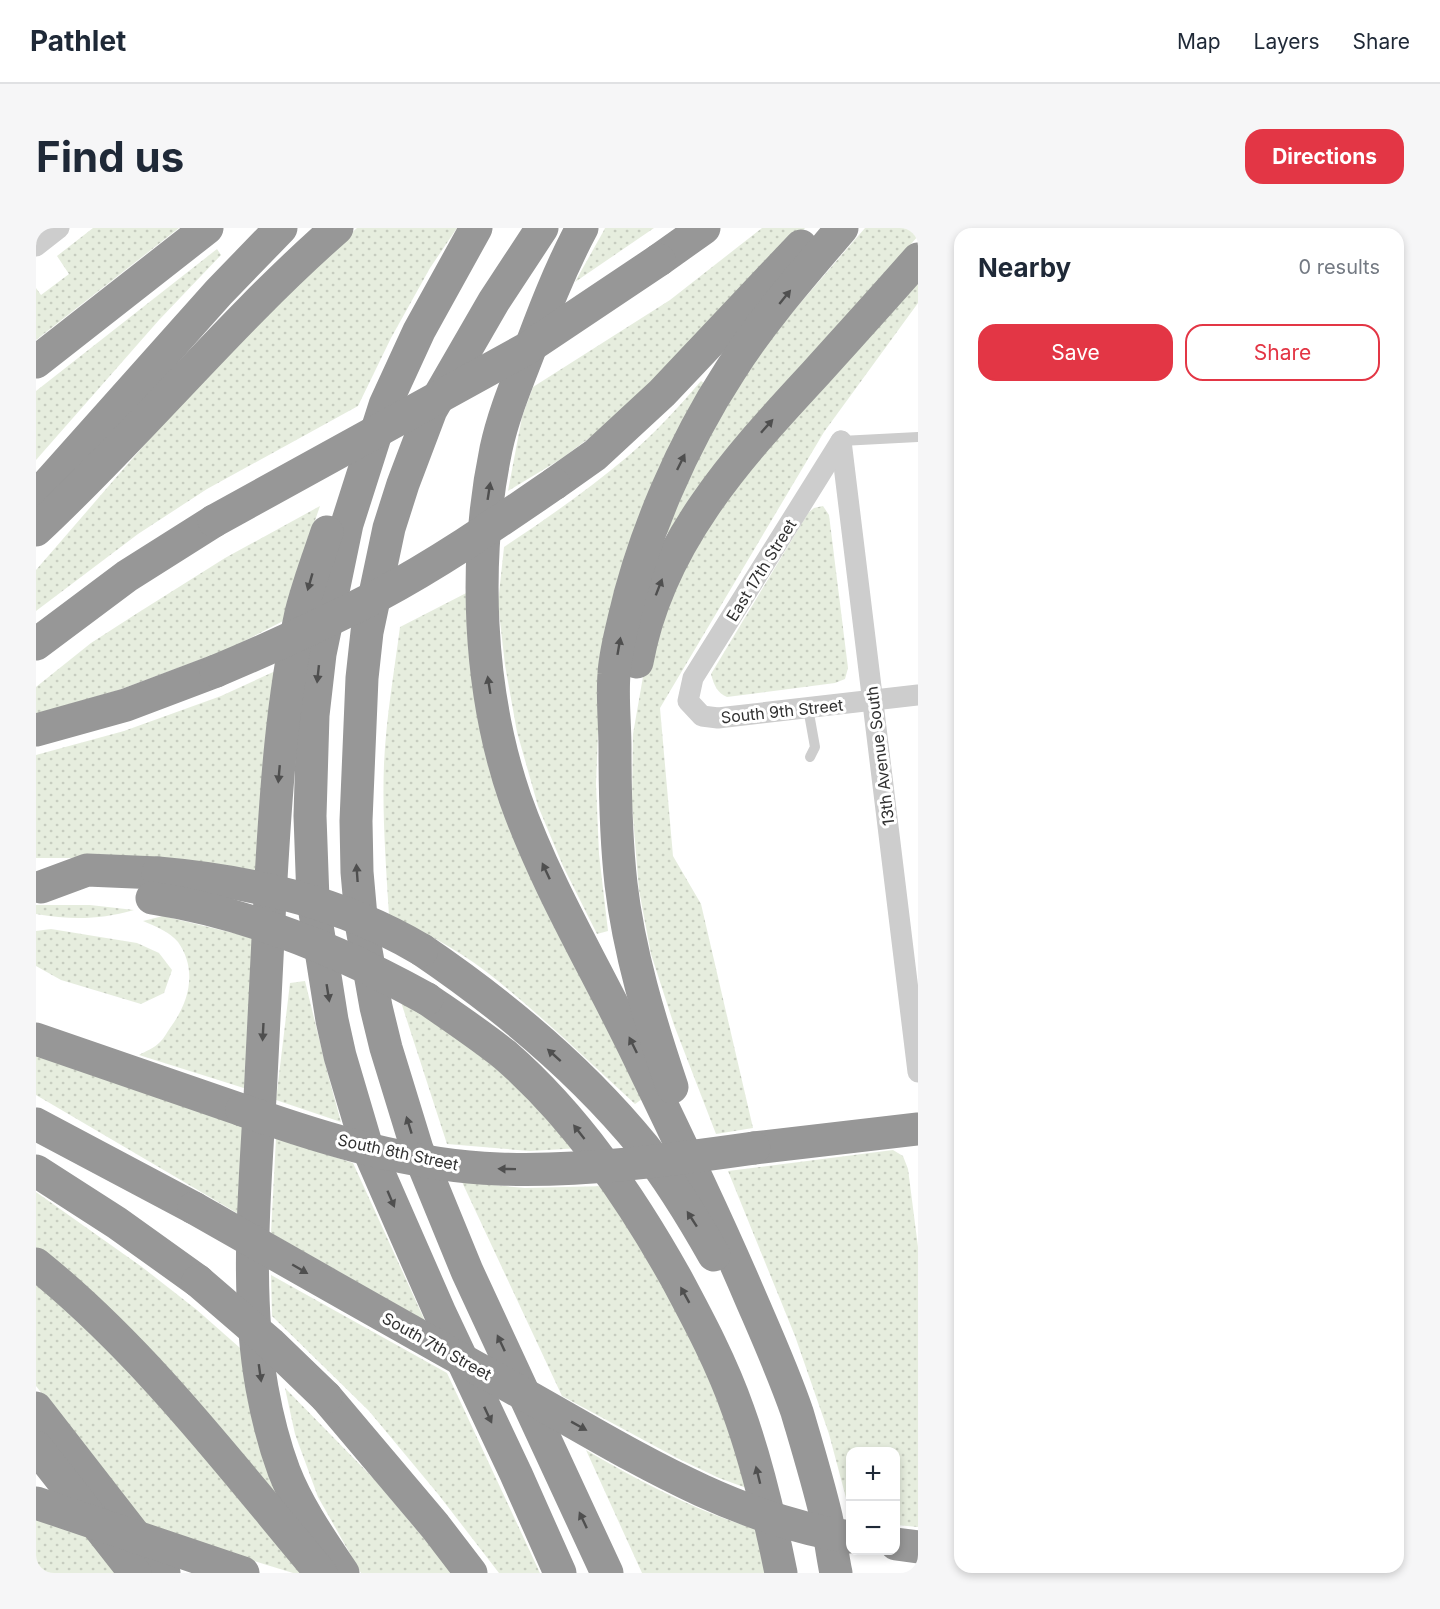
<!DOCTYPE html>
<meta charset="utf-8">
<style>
:root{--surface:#fff;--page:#f6f6f7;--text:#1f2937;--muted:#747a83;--line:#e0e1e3;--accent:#e33645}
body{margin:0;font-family:Inter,sans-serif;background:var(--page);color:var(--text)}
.controls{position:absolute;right:18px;bottom:18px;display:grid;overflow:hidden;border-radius:12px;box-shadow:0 3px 9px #0003}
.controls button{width:54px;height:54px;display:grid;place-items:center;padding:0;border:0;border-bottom:2px solid var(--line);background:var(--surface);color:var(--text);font:30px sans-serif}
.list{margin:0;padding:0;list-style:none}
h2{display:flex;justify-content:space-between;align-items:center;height:78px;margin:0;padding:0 24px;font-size:26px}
h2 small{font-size:20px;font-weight:400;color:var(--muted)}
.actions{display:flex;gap:12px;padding:18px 24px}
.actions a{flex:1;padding:14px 0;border:2px solid var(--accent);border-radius:18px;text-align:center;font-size:21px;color:var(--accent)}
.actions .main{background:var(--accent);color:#fff}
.map{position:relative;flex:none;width:882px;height:1345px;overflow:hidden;border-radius:18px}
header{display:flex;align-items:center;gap:36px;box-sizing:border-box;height:84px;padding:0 30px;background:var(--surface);border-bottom:2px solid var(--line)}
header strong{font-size:28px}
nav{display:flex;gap:33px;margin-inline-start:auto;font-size:21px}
.intro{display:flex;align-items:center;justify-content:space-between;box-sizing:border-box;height:144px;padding:0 36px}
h1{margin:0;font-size:42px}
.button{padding:15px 27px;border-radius:18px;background:var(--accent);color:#fff;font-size:21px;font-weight:700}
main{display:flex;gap:36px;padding:0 36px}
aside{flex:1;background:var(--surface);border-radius:18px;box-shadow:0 3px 9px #0003}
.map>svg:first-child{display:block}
</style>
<header>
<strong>Pathlet</strong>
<nav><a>Map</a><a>Layers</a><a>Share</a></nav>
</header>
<div class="intro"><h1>Find us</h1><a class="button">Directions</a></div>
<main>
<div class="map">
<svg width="882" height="1345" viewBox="0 0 882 1345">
<defs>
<pattern id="grass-dots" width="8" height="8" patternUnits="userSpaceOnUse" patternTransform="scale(1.5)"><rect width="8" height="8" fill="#e6edde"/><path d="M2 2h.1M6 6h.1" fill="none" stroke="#c6ccbf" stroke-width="1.8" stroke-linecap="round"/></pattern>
</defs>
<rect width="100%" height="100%" fill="#fff"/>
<!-- grass -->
<g fill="url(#grass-dots)">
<path d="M57,0H143L0,112V60L5,67L33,46L21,28Z"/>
<path d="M321,0H421L394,40L355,110L322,178L171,261L102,306L0,383V342C103,224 202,102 321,0Z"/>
<path d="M569,0H618L539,54L567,4Z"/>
<path d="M726,0H769L726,48L572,196L525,231L472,263L486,189L497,159L634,72Z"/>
<path d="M829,0H882V8L802,100L636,307L624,302L659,225L734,110Z"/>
<path d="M181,21L185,27L123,92L0,232V163Z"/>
<path d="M882,49V75L788,204L624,480L637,628L665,676L717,900L680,906L638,797L615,726L603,662L596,577L597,506L608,443L624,379L688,259Z"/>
<path d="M665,153L675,160L563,478L560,556L563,626L572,703L561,706L527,638L502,578L481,504L469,437L462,375L468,319C510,291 552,262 591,229C618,206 642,180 665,153Z"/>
<path d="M284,278L265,333L251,391L195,420L83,462L0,486V459L55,415L100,386L189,330Z"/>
<path d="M787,278L793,287L812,440L809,451L799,455L691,469C681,465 678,457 675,446L772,285L778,280Z"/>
<path d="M440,360L443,439L606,871L599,876C550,831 501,783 448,742C419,720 386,703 353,687C350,637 346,586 348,536C350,490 358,445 364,399Z"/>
<path d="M246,440L228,644L70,630H0V527L88,503L185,468Z"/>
<path d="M0,677H54L98,682C62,692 36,692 0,686Z"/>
<path d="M127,688L222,711L214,862L103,827C110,823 118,820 123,815C128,811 131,804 134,800C153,775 162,742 142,714C134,704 119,698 107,693Z"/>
<path d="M15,701L101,715L123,725L136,742L128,765L105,776L25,752L0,738V703Z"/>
<path d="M269,753L291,843L305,894L240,872L254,755Z"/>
<path d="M365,774L441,821L545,920L494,923L411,916Z"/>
<path d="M0,822L212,900L206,988L0,867Z"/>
<path d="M240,910L317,935L389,1093L235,1005Z"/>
<path d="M857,922L867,928L872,941L882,1019V1299L860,1297V1224H814V1285L793,1206L759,1108L692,943Z"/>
<path d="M426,954L489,960L570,958L661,1111L716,1262L683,1250L641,1230L526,1168Z"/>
<path d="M0,964L106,1039L161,1082L212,1127L263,1295L0,1021Z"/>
<path d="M235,1047L411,1145L504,1345H463L402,1266L333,1183L236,1088Z"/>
<path d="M0,1048L59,1099L268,1345H257L109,1299L0,1158Z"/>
<path d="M249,1160L339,1252L417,1345H325L282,1269L259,1206Z"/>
<path d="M550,1222C605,1254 665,1286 727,1303L737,1345H606Z"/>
<path d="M0,1290L56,1309L84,1345H0Z"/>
</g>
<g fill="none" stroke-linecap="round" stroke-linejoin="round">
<!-- service -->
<g stroke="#cdcdcd" stroke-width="10">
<path d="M805,213L882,209"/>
<path d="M772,480L779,519L774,529"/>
</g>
<!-- minor -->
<g stroke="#cdcdcd" stroke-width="21">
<path d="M0,18L23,0"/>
<path d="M805,213L882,844"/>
<path d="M805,213L657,450L652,473L666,488L682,490L882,467"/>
</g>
<!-- motorway -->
<g stroke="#979797" stroke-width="33">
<path d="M440,0L383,103L349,177L311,296L284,426L277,487L274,588L277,672L296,792L304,828L330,916L404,1085L480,1246L524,1345"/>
<path d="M506,0L458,73L395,182L367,256L353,300L331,404L326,450L320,593L321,644L326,700L340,779L350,820L381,921L431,1043L571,1345"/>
<path d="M546,0C524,41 508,83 492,126C480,157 467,188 460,221C437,332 442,462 479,570C512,663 564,747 606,836C644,914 681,991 715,1071C731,1108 748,1146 761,1184C771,1218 782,1254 790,1288C794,1307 796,1326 800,1345"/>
<path d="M623,32L668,0"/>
<path d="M0,134L171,0"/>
<path d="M518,256L559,227L626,165L765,18"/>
<path d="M0,269L183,64L245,0"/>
<path d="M0,302C104,205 194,94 301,0"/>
<path d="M291,304C282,331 272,357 265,385C246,472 240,563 235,651C232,717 228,784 225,850C220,952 208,1058 226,1160C231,1188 238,1216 248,1243C262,1279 285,1312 307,1345"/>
<path d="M0,416L91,348L178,293"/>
<path d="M601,434C622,317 700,231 778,147C813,108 848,70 882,31"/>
<path d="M0,502L90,477L180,443"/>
<path d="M5,659L51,642L122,645"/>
<path d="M386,722C467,777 546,843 608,919C634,952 657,990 678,1027"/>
<path d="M391,771C417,789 444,807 469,827C540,889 594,968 640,1050C663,1093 686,1136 702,1182C721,1234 734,1290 745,1345"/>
<path d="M0,811L206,882"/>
<path d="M636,859C614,794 593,724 585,656C580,611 579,565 579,520C579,496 576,470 578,446C579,427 584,409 588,391C607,307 647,215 694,143C726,92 767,46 806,0"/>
<path d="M0,896L158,980"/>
<path d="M718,920L882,901"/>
<path d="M0,943L81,995L162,1053"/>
<path d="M0,1036C109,1124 195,1238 285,1345"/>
<path d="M290,1169L399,1298L435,1345"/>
<path d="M0,1180L128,1345"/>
<path d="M0,1219L99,1345"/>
<path d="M860,1316L882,1319"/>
</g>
<!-- motorway-bridge -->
<g stroke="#979797" stroke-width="33">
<path d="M178,293L490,121L623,32"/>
<path d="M180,443C235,420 289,395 341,368C403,335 461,295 518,256"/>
<path d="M122,645C215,653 305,674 386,722"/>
<path d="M116,670C214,685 305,723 391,771"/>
<path d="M206,882C288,911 376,938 463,941C549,944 633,932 718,920"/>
<path d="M158,980C269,1043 379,1106 491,1168C594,1226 696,1291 814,1309"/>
<path d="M162,1053L234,1115L290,1169"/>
<path d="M0,1275L207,1345"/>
</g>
</g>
<!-- one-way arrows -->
<defs><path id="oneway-solid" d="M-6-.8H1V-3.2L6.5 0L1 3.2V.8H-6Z" transform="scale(1.5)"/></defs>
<g fill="#4f4f4f">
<use href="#oneway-solid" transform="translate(749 69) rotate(-51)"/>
<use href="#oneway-solid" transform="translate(731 198) rotate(-48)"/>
<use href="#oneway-solid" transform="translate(645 234) rotate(-64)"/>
<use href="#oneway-solid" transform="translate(453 263) rotate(-81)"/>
<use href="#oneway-solid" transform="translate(274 354) rotate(106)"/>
<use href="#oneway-solid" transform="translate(623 359) rotate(-69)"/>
<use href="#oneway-solid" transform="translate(583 418) rotate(-80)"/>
<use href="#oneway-solid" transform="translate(282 446) rotate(96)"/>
<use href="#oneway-solid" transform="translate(453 457) rotate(-99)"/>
<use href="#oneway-solid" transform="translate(243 546) rotate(95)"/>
<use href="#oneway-solid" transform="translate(510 643) rotate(-115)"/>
<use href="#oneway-solid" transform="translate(321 645) rotate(-94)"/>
<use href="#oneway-solid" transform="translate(292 765) rotate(81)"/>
<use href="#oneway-solid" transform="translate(227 804) rotate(93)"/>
<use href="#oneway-solid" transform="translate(597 817) rotate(-116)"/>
<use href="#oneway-solid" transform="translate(518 827) rotate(-138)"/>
<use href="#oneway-solid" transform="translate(373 897) rotate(-107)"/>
<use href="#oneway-solid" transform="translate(543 904) rotate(-128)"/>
<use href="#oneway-solid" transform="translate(471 941) rotate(-179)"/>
<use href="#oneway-solid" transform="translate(355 971) rotate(67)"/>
<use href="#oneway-solid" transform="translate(656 991) rotate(-123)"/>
<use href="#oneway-solid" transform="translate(264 1041) rotate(30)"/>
<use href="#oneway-solid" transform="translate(649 1067) rotate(-119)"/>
<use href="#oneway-solid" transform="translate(465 1115) rotate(-115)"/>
<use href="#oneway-solid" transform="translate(224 1145) rotate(82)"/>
<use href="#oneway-solid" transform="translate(452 1187) rotate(65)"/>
<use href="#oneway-solid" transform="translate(543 1198) rotate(29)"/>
<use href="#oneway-solid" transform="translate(722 1247) rotate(-104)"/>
<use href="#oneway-solid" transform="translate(547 1292) rotate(-115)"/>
</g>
<g text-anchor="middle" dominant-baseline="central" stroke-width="6" stroke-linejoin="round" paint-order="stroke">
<!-- street labels -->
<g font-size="16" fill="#303030" stroke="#fff">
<text transform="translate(725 342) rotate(-58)">East 17th Street</text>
<text transform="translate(746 483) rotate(-6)">South 9th Street</text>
<text transform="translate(844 528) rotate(-97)">13th Avenue South</text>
<text transform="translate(362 924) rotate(12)">South 8th Street</text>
<text transform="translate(401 1118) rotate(29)">South 7th Street</text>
</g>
</g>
</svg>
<div class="controls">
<button>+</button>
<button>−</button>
</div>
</div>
<aside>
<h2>Nearby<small>0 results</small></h2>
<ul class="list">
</ul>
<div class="actions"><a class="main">Save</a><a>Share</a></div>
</aside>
</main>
